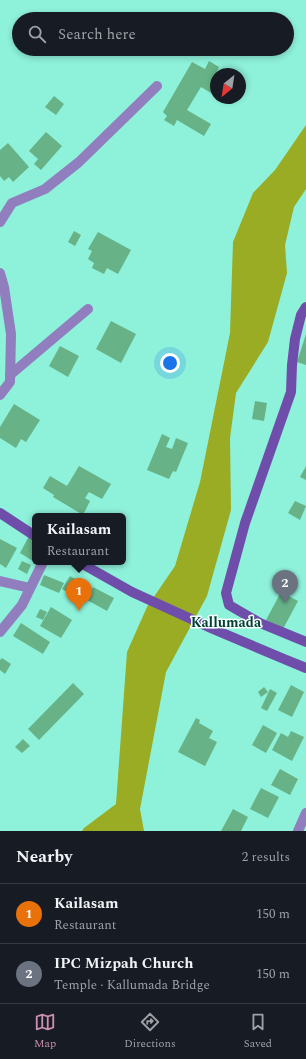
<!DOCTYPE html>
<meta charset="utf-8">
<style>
:root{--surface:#171b24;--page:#242831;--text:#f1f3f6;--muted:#9ea1a6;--line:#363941;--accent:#cd8fb1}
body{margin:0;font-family:Spectral,serif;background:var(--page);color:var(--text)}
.compass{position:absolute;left:210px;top:68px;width:36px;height:36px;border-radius:50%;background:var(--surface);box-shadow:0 2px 6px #0003;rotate:210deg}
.you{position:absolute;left:170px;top:363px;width:14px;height:14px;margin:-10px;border:3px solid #fff;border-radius:50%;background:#1a73e8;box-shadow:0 0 0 6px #1a73e833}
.badge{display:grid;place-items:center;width:26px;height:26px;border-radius:50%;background:var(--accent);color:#fff;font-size:13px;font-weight:700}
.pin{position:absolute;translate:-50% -33px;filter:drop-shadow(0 1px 2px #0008)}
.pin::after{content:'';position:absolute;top:21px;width:14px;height:12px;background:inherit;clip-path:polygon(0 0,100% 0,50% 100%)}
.popup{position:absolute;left:32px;top:513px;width:94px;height:52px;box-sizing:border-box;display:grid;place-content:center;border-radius:6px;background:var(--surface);filter:drop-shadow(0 1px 3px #0005);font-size:13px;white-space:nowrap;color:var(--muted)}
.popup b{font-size:15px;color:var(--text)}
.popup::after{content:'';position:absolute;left:50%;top:100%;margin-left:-8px;border:8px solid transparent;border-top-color:var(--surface)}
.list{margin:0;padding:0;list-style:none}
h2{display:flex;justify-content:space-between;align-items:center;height:52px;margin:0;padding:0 16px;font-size:17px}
h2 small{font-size:13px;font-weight:400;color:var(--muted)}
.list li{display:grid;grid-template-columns:26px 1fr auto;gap:12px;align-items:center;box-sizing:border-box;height:60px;padding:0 16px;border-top:1px solid var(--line)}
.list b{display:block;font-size:15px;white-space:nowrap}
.list p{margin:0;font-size:13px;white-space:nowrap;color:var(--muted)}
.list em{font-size:13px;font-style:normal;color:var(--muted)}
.icon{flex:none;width:22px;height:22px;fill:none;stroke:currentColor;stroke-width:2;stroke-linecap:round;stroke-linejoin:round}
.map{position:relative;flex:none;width:306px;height:831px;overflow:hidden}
.search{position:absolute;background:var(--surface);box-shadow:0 2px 6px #0003;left:12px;right:12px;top:12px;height:44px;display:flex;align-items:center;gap:10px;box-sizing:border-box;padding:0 14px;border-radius:22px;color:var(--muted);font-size:15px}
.sheet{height:172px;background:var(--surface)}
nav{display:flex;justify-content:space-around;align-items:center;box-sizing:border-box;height:56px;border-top:1px solid var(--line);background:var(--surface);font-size:11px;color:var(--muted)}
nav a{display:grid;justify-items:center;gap:2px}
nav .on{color:var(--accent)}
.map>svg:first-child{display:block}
</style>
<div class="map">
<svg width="306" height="831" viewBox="0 0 306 831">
<rect width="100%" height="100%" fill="#8ef1da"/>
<!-- water -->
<path fill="#9aac23" d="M306,125V189L294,207L285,245L287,273L268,342L236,393L230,438L231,510L207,596L166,672L140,809L144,831H82L84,828L116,804L127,652L147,607L175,566L200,482L230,333L233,242L253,193L275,170Z"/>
<!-- building -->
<g fill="#67b387">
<path d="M209,61L219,67L216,74V96L201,87L187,110L211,124L204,136L177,120L174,126L164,120L167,116L163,112L192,62L205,69Z"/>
<path d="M54,96L64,104L56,115L45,107Z"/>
<path d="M46,132L62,146L41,170L34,164L38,159L29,151Z"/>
<path d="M8,143L29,167L13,182L9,177L4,181L0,176V150Z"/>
<path d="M74,231L81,235L75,246L68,242Z"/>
<path d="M98,232L131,250L118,274L107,268L104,274L92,268L94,263L88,259L92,251L88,249Z"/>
<path d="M111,321L136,334L121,363L96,349Z"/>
<path d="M306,334V365L297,362Z"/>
<path d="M60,346L79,356L68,377L49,366Z"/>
<path d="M255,401L267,403L264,421L252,419Z"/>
<path d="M14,404L40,420L26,442L21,439L16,448L0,438V427Z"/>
<path d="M162,434L170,438L166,447L172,449L176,438L188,443L176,472L173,471L169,479L147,470Z"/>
<path d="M79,466L111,484L102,499L89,492L85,498L90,501L83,515L53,497L54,495L43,488L50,476L67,486Z"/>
<path d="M306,466V480L300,477Z"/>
<path d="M295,501L306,506L300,520L288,513Z"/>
<path d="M29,536L35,539V558L33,561L20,553Z"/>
<path d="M0,539L17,548L6,568L0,564Z"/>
<path d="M22,561L31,565L27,574L18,569Z"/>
<path d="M44,575L64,583L59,593L40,585Z"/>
<path d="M70,576L84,584L77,598L62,589Z"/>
<path d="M86,584L90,587L83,600L78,598Z"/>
<path d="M93,587L114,598L107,611L87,600Z"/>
<path d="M281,592L298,601L283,629L266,620Z"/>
<path d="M51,607L72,620L61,638L40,626Z"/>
<path d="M40,609L47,612L43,620L36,617Z"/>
<path d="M21,623L50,642L43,654L13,636Z"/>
<path d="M2,658L11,664L5,674L0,670V660Z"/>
<path d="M73,683L84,694L39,740L28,729Z"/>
<path d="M291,685L304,692L292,717L278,710Z"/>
<path d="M264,687L268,692L261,697L258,692Z"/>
<path d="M270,689L277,693L267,711L261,708Z"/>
<path d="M196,718L200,720L199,723L213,731L209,738L217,742L205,766L178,752Z"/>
<path d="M263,725L277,733L266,753L252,745Z"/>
<path d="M291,731L304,737L292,761L272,750L281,733L288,737Z"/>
<path d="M23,739L30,746L22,753L15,747Z"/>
<path d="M280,769L298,779L290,795L271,785Z"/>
<path d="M261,788L279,797L268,818L250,809Z"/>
<path d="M233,809L248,817L241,831H221Z"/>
</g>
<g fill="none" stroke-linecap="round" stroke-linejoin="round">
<!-- street -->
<g stroke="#917ebe" stroke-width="10">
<path d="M0,222L12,203L45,189L79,162L157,86"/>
<path d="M0,273L4,287L11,334L10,382L0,395"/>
<path d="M10,375L88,309"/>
<path d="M0,581L30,588"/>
<path d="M0,632L22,605L43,562"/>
<path d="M298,831L306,813"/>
</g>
<!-- secondary -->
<g stroke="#6f4eab" stroke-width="10">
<path d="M306,307L301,315L295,339L292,365L291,392L245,523L226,593L229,605L260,623L306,642"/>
<path d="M0,513L35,536"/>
<path d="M79,562L132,592L213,629L284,659L306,668"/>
</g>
</g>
<g text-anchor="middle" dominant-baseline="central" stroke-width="3" stroke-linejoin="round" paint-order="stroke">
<!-- neighbourhood labels -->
<g font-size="14" font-weight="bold" fill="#013f35" stroke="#f6fffc">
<text x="226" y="622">Kallumada</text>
</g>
</g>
</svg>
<svg class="compass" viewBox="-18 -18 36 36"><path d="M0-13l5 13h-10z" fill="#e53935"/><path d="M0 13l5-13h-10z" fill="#9ea1a6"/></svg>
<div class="you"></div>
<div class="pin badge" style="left:79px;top:611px;background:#e8710a">1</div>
<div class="popup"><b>Kailasam</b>Restaurant</div>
<div class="pin badge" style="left:285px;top:603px;background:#6b7280">2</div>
<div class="search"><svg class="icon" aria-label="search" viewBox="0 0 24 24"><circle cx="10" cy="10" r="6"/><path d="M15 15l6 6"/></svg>Search here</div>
</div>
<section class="sheet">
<h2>Nearby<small>2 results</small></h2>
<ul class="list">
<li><span class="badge" style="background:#e8710a">1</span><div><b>Kailasam</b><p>Restaurant</p></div><em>150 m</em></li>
<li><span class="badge" style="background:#6b7280">2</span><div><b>IPC Mizpah Church</b><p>Temple · Kallumada Bridge</p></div><em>150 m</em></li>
</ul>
</section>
<nav>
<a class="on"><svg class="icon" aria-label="map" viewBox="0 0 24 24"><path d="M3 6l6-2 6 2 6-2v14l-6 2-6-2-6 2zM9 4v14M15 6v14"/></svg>Map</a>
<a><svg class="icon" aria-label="directions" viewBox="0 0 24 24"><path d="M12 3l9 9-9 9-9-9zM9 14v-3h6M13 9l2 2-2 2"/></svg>Directions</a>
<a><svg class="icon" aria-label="saved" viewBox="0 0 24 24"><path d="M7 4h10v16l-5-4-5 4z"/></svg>Saved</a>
</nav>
